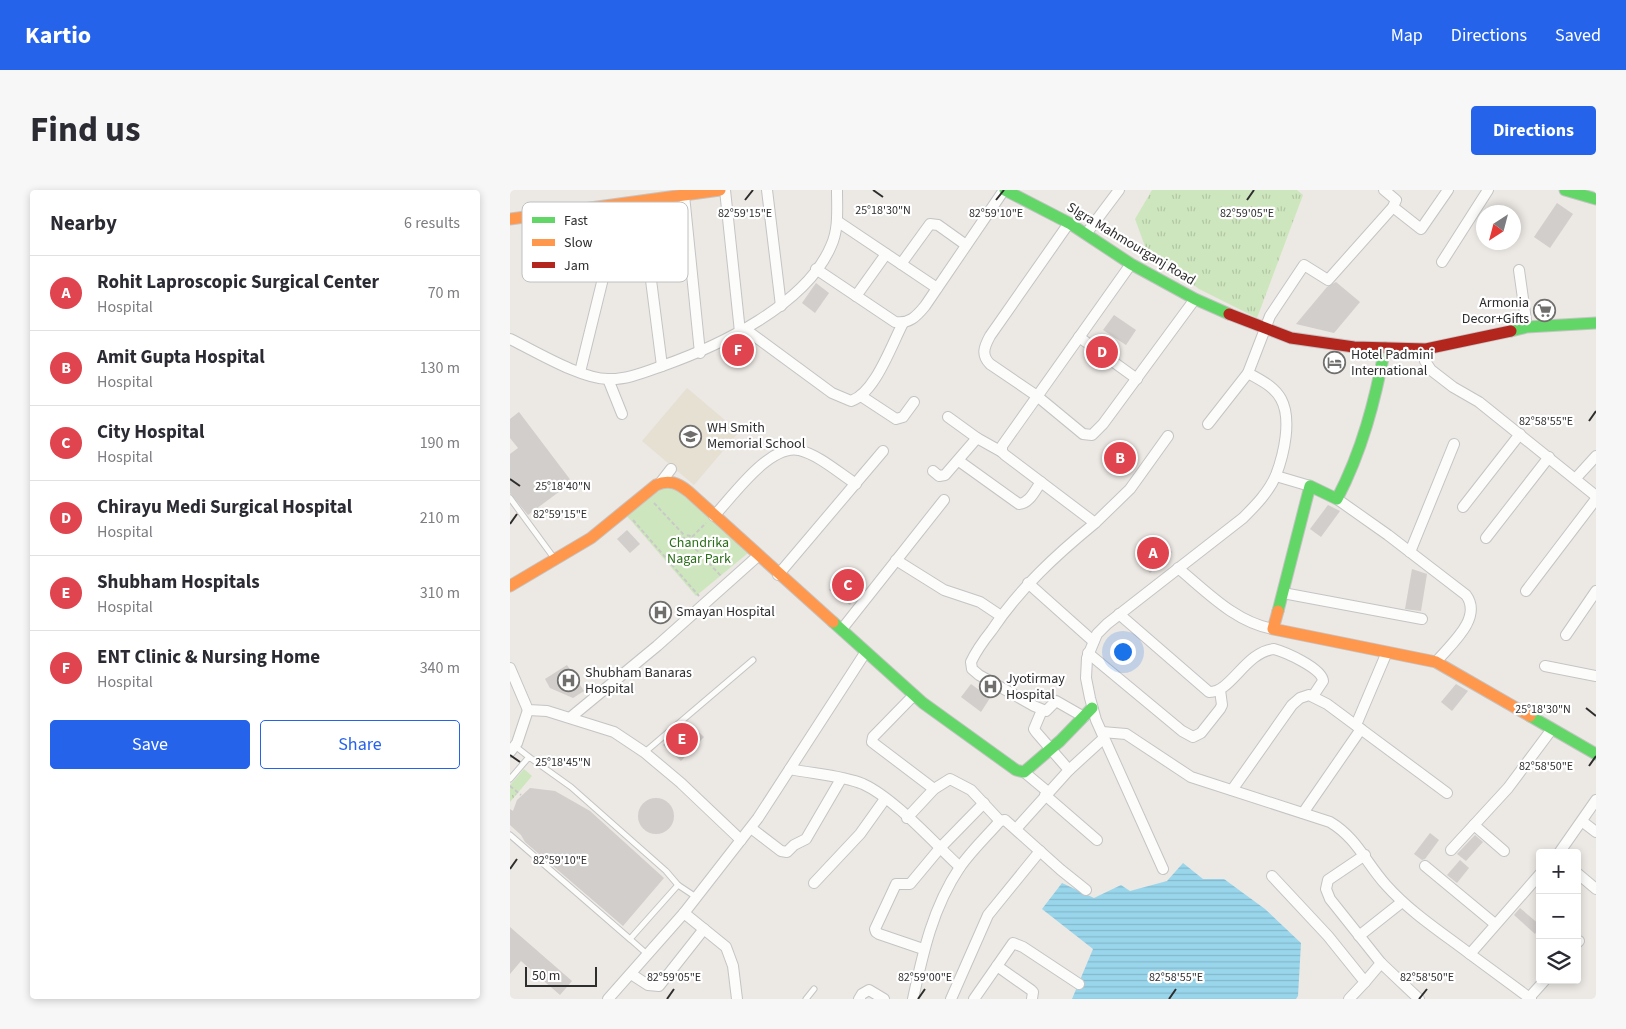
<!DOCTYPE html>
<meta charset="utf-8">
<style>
:root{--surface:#fff;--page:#f7f7f7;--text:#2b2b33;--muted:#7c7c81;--line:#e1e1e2;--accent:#2563eb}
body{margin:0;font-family:"Source Sans 3",sans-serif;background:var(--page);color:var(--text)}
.controls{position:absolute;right:15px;bottom:15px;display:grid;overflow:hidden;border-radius:5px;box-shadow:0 2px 8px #0003}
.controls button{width:45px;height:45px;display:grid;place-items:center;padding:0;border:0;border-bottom:1px solid var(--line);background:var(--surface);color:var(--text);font:25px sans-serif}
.compass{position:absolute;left:966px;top:15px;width:45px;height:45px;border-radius:50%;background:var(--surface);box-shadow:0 2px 8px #0003;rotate:216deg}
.scale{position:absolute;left:15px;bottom:12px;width:72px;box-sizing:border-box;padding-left:5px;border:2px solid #2e2e2e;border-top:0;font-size:14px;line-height:18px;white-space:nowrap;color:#2e2e2e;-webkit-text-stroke:4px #fff;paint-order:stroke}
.you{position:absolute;left:612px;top:461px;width:18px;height:18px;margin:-12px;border:4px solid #fff;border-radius:50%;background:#1a73e8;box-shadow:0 0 0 8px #1a73e833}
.badge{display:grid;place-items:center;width:32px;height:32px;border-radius:50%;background:var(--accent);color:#fff;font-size:16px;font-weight:700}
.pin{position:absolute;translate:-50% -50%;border:2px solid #fff;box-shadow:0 1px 5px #0006}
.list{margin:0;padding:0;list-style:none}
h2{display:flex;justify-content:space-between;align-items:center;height:65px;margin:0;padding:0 20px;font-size:21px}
h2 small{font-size:16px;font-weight:400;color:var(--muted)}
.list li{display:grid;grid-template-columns:32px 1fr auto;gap:15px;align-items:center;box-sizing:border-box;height:75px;padding:0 20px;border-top:1px solid var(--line)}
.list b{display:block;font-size:19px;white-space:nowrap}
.list p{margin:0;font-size:16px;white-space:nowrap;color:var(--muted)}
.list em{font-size:16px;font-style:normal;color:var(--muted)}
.actions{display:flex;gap:10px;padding:15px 20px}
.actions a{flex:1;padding:11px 0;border:1px solid var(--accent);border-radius:5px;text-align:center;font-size:18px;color:var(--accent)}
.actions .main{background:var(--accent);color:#fff}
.icon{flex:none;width:28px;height:28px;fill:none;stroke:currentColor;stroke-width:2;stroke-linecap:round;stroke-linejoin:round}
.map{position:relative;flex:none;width:1086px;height:809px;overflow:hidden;border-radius:5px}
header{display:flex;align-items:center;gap:30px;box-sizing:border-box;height:70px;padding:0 25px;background:var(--accent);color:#fff}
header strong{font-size:24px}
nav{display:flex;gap:28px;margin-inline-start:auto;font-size:18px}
.intro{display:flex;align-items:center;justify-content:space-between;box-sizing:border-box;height:120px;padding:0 30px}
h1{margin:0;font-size:35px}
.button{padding:12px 22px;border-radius:5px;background:var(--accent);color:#fff;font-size:18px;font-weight:700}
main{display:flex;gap:30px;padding:0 30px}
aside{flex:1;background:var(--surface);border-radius:5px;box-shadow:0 2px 8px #0003}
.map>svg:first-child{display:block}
</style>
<header>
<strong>Kartio</strong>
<nav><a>Map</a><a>Directions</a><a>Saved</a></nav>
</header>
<div class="intro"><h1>Find us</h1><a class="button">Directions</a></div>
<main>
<aside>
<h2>Nearby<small>6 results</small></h2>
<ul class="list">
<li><span class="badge" style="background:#e0444e">A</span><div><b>Rohit Laproscopic Surgical Center</b><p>Hospital</p></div><em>70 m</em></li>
<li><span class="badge" style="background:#e0444e">B</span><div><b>Amit Gupta Hospital</b><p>Hospital</p></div><em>130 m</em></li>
<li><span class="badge" style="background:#e0444e">C</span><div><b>City Hospital</b><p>Hospital</p></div><em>190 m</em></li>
<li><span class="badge" style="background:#e0444e">D</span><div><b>Chirayu Medi Surgical Hospital</b><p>Hospital</p></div><em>210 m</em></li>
<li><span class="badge" style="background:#e0444e">E</span><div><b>Shubham Hospitals</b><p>Hospital</p></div><em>310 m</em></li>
<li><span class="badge" style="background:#e0444e">F</span><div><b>ENT Clinic &amp; Nursing Home</b><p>Hospital</p></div><em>340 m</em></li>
</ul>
<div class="actions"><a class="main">Save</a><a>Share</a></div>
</aside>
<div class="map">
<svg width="1086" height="809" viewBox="0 0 1086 809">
<defs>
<pattern id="grass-tufts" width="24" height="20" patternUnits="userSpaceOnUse" patternTransform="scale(1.25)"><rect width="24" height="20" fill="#cee6be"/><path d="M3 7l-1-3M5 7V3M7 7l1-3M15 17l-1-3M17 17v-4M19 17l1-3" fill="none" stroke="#b1c6a4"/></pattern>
<pattern id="water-rules" width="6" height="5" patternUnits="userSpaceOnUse" patternTransform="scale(1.25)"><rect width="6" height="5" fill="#99d6ec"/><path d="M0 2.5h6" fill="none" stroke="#84b8cb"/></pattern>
</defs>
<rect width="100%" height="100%" fill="#ece8e4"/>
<!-- education -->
<path fill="#e6e0d3" d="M177,198L229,242L184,295L132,251Z"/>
<!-- grass -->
<g fill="url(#grass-tufts)">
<path d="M642,0H787L793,5L747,128L689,99L636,59L625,29Z"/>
<path d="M14,579L22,586L0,612V595Z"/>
</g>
<!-- park -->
<path fill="#cee6be" d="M154,294L167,296L238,363L186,406L117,326Z"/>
<!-- water -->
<path fill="url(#water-rules)" d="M673,673L693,689H714L755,719L791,753L788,806L786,809H562L583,759L532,719L552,693L584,708L611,695L620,701L657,691Z"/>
<!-- building -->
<g fill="#d1cecb">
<path d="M1047,13L1063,24L1040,58L1024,47Z"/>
<path d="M826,92L850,112L824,143L786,134L817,97Z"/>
<path d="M306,93L319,103L305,123L292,113Z"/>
<path d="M604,125L626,140L616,155L593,140Z"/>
<path d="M9,222L62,292L18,325L0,303V264L8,258L0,248V229Z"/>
<path d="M604,254L624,269L616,279L596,264Z"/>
<path d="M818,315L830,321L811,347L800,339Z"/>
<path d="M117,340L130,354L120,363L107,349Z"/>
<path d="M650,349L662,362L640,383L628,370Z"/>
<path d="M334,378L355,393L340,415L319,400Z"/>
<path d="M902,379L917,384L911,421L895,419Z"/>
<path d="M57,475L74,501L63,508L40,498L35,489Z"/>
<path d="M461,494L480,508L471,522L451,507Z"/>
<path d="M946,494L958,501L942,521L931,512Z"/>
<path d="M178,532L194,547L171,571L153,555Z"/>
<path d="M20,598L45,601L80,621L154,688L113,736L15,652L11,645L0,635V619L3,621L7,610Z"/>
<circle cx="146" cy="626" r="18"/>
<path d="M920,643L929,650L915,669L912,670L904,664Z"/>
<path d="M965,645L973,652L956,671L947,664Z"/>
<path d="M950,670L959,678L947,693L937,685Z"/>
<path d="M1010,718L1030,735L1025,744L1004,725Z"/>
<path d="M0,737L62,791L50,805L11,771L0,784Z"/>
</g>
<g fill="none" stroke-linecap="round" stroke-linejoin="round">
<defs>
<g id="lane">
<path d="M0,308L44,368"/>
<path d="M5,556L19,567"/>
<path d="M135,562L243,470"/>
<path d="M0,589L19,567L61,597L156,681L168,695"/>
<path d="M0,645L120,749"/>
<path d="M137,764L120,749L168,695L186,707"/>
<path d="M296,809L304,799"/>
</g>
<g id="street">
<path d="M215,0L230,142"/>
<path d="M257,0L271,116"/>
<path d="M174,5L190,163"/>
<path d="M131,12L152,176"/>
<path d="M883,17L911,39L938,0"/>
<path d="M327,31L427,98"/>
<path d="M559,33L480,146C474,157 471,165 480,174L527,206L573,244L582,245L593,234L685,109"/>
<path d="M576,44L609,0"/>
<path d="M932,72L978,0"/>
<path d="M391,74L420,34L428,35L456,55"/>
<path d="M306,79L385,132C399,134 406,127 415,116L494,0"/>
<path d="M1009,80L1017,137"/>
<path d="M346,106L376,64"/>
<path d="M235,139L322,203L341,211C365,203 381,156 393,133"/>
<path d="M569,147L627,189"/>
<path d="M0,149C25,161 71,189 98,189C116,190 135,182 152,176C209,156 296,115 321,56C329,39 327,19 327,0"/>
<path d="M916,159L915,171L921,180L943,197L969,212L1086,306"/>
<path d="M70,182L111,15"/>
<path d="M98,189L112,224"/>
<path d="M351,206L386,229L393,227L404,212"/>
<path d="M438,227L467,248"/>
<path d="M698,234L738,183L760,126L794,75L818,90L883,17L886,10L874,0"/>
<path d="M449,271L509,314C520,313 525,300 531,292"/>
<path d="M423,281L429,286L435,285L467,248L492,262"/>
<path d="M766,286L800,296"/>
<path d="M1066,288L1086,266"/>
<path d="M151,292L161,279"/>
<path d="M827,309L878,345L956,405C973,428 941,454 926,472"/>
<path d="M953,317L1010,244"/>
<path d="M204,326C223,306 259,254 289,260C309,265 329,283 346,294"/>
<path d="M585,333L620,299L658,246"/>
<path d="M976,348L1039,267"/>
<path d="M900,362L944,254"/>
<path d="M386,370L434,400L470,412L491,426"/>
<path d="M668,378C697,402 725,432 763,439"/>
<path d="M268,385L373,261"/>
<path d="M518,393L583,451"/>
<path d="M1016,401L1086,309"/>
<path d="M773,403L912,429"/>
<path d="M609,424L699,502C721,503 735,462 764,459C775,462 812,478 813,491L803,506"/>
<path d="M332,439L434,310"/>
<path d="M1056,445L1086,401"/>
<path d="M578,463L672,541L683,547L691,543L710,519L712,515L710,500"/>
<path d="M1035,476L1086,486"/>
<path d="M0,478L18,520L37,521L104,542L134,562L171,593L231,650"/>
<path d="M404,505L363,547L362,552L424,599"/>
<path d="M532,520L524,539L526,542L559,580"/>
<path d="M61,527L147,456L249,365"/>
<path d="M574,527L546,511L536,521L524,516L469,485L462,479L461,472C466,461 474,450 482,440C510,398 546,365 585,333L495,265L492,262V256L621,74"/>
<path d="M846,535L877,462"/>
<path d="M592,542L616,544L681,587L820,632C847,648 856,673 876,695C900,722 931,742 960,764"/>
<path d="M0,562L7,553L18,520"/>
<path d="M280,579C303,584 331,585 353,594C384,608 424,653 450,677"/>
<path d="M514,582L538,602"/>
<path d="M722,600L782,515L790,508L799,505L817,514L937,603"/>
<path d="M535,605L587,650"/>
<path d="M793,623L851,539"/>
<path d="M397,628L424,599L440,589L461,600L490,631"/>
<path d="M1073,632L1086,642"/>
<path d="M964,635L994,661"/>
<path d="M241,638L271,661L277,662L284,655L296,649L331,589"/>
<path d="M506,639L559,580L594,548"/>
<path d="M941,660L998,598L1042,539"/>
<path d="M1049,663L1086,610"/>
<path d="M855,665L818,690L816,699L820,709L871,773L909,809"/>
<path d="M915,676L985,734"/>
<path d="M653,679L586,530L580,508L576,488L577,468L587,444L597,434L733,328C745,316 759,302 766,285C774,264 782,229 771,209C764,196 750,190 738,183"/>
<path d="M1067,683L1086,699"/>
<path d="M762,686L818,746L855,792L839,809"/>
<path d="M304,693L350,644L375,609"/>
<path d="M174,723L216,757L223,776L227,809"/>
<path d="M849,746L892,712"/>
<path d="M1067,753L1069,751"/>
<path d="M413,759L369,744L366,742L365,739L386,694H400L430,658L474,613"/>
<path d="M487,776L521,800L523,802L522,809"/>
<path d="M121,784L138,795L149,796L194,739"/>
<path d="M855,792L871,773"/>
<path d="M98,809L174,723L248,628L355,463"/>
<path d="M349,809L352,804L359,800L374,809"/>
<path d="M403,809C413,762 423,717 450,677C462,660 477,646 490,631L495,630L551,680L576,700"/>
<path d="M441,809L478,725L530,661"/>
<path d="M464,809L503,753L513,757L569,794"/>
<path d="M1018,809L1035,790"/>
<path d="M1021,809L960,764L1030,684"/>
</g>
<g id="fast">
<path d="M495,0L559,33L621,74L685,109L719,124"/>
<path d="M1055,0L1086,9"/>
<path d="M1001,141L1017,137L1086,133"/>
<path d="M768,421L800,296L827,309C852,261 865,211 875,158"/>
<path d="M323,432L413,513L506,580L514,582L550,551L582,518"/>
<path d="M1020,526L1086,564"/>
</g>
<g id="slow">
<path d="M0,29L210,0"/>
<path d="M0,396L81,348L146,295C159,289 168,293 179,302L323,432"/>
<path d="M768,421L763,439L926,472L1020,526"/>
</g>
<path id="jam" d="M719,124L781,148L844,157L916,159L1001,141"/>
</defs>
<!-- lane casing -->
<use href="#lane" stroke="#c5c4c5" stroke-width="7"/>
<!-- street casing -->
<use href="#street" stroke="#c5c4c5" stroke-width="12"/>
<!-- fast casing -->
<use href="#fast" stroke="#c5c4c5" stroke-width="13"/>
<!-- slow casing -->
<use href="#slow" stroke="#c5c4c5" stroke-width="13"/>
<!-- jam casing -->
<use href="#jam" stroke="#c5c4c5" stroke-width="13"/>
<!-- path -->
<g stroke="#c9c9c8" stroke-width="2" stroke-dasharray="4 2.5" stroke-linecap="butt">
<path d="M144,313L175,346"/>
<path d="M123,330L189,406"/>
<circle cx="178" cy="350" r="4.5"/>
<path d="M182,347L196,333"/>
<path d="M181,354L211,386"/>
<path d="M157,369L175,353"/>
<path d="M0,596L11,605"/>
</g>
<!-- lane -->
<use href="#lane" stroke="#fcfcfb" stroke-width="5"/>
<!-- street -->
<use href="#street" stroke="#fcfcfb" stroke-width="10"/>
<!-- fast -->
<use href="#fast" stroke="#63d668" stroke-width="11"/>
<!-- slow -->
<use href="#slow" stroke="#ff974d" stroke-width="11"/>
<!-- jam -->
<use href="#jam" stroke="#b3261e" stroke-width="11"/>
</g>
<!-- ticks -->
<path fill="none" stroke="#2e2e2e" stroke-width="2" d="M363,0L373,7M235,10L243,0M486,10L494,0M737,10L744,0M1079,231L1086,221M0,289L10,296M0,334L7,324M1076,518L1086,526M0,565L10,572M1079,576L1086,566M0,679L7,669M157,809L164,799M408,809L415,799M659,809L666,799M909,809L917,799"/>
<!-- icons -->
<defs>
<symbol id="supermarket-ring" viewBox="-11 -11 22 22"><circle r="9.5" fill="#fff" stroke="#706f6e" stroke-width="1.5"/><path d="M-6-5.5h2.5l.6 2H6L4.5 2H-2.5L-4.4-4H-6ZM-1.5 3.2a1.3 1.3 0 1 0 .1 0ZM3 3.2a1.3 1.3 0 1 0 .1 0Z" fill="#706f6e"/></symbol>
<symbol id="hotel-ring" viewBox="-11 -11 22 22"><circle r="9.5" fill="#fff" stroke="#706f6e" stroke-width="1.5"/><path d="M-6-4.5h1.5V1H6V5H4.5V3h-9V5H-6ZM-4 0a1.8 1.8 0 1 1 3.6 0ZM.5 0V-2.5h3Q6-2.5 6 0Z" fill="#706f6e"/></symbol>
<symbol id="school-ring" viewBox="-11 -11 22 22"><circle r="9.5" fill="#fff" stroke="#706f6e" stroke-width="1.5"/><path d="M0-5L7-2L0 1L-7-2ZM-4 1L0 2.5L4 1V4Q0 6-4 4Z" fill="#706f6e"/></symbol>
<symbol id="hospital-ring" viewBox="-11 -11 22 22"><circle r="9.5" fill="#fff" stroke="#706f6e" stroke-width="1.5"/><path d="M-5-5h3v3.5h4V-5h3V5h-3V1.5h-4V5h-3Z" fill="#706f6e"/></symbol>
</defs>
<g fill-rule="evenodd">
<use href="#supermarket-ring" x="1022" y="108" width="25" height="25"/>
<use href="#hotel-ring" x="812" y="160" width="25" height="25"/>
<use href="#school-ring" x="168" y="234" width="25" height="25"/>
<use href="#hospital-ring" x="138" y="410" width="25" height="25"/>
<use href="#hospital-ring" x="46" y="478" width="25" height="25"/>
<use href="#hospital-ring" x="468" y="484" width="25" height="25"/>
</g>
<g text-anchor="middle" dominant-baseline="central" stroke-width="4.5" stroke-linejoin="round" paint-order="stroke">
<!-- street labels -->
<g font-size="14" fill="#2e2e2e" stroke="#fff">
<text transform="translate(621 54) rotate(31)">SIgra Mahmourganj Road</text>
</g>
<!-- poi labels -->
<g font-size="14" fill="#2e2e2e" stroke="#fff" text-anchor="start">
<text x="1019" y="113" text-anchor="end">Armonia<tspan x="1019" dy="16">Decor+Gifts</tspan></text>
<text x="841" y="165">Hotel Padmini<tspan x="841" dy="16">International</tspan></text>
<text x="197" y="238">WH Smith<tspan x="197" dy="16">Memorial School</tspan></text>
<text x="166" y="422">Smayan Hospital</text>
<text x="75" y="483">Shubham Banaras<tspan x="75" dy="16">Hospital</tspan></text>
<text x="496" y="489">Jyotirmay<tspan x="496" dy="16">Hospital</tspan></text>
</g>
<!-- park labels -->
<g font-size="14" fill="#2c6e1b" stroke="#fff">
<text x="189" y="353">Chandrika<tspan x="189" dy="16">Nagar Park</tspan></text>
</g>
</g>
<!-- legend -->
<rect x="12" y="12" width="166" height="80" rx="8" fill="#fff" stroke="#c0c0c0" stroke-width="1"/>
<rect x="22" y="27" width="23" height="6" fill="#63d668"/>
<rect x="22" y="49" width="23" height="7" fill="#ff974d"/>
<rect x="22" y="72" width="23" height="6" fill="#b3261e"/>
<g font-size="14" fill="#2e2e2e">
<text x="54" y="35">Fast</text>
<text x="54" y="57">Slow</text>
<text x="54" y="80">Jam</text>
</g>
<g font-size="12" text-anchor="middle" fill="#2e2e2e" stroke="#fff" stroke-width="4.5" stroke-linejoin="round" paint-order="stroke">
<text x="373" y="24">25°18'30"N</text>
<text x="235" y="27">82°59'15"E</text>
<text x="737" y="27">82°59'05"E</text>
<text x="486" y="27">82°59'10"E</text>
<text x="1036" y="235">82°58'55"E</text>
<text x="53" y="300">25°18'40"N</text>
<text x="50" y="328">82°59'15"E</text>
<text x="1033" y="523">25°18'30"N</text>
<text x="53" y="576">25°18'45"N</text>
<text x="1036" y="580">82°58'50"E</text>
<text x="50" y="674">82°59'10"E</text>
<text x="164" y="791">82°59'05"E</text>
<text x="415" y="791">82°59'00"E</text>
<text x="666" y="791">82°58'55"E</text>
<text x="917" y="791">82°58'50"E</text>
</g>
</svg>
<div class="controls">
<button>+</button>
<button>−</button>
<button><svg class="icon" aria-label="layers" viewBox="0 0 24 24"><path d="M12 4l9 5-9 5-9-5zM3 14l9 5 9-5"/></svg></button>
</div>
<svg class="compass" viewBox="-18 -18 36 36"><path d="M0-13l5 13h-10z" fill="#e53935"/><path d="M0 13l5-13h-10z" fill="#7c7c81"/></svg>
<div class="scale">50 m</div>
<div class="you"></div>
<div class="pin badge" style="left:643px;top:363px;background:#e0444e">A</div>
<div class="pin badge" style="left:610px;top:268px;background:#e0444e">B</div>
<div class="pin badge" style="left:338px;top:395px;background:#e0444e">C</div>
<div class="pin badge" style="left:592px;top:162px;background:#e0444e">D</div>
<div class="pin badge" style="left:172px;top:549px;background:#e0444e">E</div>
<div class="pin badge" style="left:228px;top:160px;background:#e0444e">F</div>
</div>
</main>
